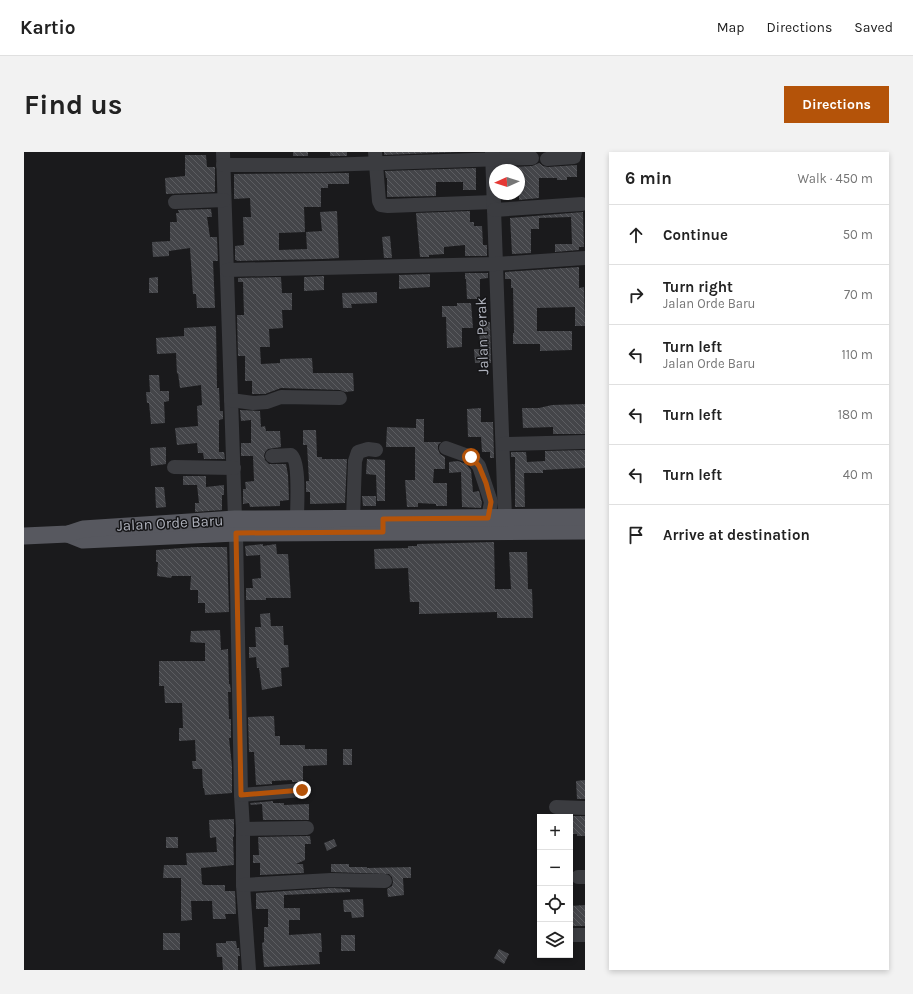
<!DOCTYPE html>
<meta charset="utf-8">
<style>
:root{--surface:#fff;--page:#f2f2f2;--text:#222;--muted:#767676;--line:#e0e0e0;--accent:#b45309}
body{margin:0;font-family:Karla,sans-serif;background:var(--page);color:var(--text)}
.controls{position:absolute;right:12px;bottom:12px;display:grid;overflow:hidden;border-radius:0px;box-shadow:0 2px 6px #0003}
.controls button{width:36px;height:36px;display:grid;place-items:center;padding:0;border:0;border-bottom:1px solid var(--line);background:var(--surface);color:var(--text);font:20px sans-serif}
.compass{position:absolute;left:465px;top:12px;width:36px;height:36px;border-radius:50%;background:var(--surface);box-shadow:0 2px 6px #0003;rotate:267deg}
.stop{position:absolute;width:12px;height:12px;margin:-9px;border:3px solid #b45309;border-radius:50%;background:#fff}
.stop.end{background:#b45309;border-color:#fff;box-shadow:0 1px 4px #0008}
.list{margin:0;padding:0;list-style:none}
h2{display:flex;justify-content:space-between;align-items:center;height:52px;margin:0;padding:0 16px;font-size:17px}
h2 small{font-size:13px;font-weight:400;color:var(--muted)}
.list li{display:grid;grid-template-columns:26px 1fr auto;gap:12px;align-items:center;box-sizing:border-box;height:60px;padding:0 16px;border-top:1px solid var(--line)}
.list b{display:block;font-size:15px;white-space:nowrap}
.list p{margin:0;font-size:13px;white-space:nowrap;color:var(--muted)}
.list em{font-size:13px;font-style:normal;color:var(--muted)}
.icon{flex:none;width:22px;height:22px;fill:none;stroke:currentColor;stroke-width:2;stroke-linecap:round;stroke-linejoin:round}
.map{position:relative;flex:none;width:561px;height:818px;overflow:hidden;border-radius:0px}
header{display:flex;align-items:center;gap:24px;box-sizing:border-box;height:56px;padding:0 20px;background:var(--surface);border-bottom:1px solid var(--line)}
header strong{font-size:19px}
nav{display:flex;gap:22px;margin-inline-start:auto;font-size:14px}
.intro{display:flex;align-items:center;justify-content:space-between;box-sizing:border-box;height:96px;padding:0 24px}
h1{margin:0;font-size:28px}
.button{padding:10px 18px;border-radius:0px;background:var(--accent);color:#fff;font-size:14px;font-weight:700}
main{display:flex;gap:24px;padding:0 24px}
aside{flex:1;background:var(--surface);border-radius:0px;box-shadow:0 2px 6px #0003}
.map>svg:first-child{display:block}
</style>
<header>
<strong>Kartio</strong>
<nav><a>Map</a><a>Directions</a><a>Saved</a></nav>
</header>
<div class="intro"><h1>Find us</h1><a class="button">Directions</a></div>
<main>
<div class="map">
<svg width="561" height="818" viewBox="0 0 561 818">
<defs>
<pattern id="building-back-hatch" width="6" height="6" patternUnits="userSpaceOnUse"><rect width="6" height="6" fill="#444549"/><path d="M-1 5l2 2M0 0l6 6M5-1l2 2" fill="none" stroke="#5c5d61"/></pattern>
</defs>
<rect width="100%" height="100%" fill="#1a1a1c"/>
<!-- building -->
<g fill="url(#building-back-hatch)">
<rect x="269" y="0" width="15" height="4"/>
<rect x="306" y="0" width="17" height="4"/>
<path d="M360,0H434L360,3Z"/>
<path d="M161,3H182L183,15H191V40L142,42L141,26L161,24Z"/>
<path d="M515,11L519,14L524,15L553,13V25H543V28H533V26H515V46L495,48V18H489V15L508,14Z"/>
<path d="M452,16V38H439V30H412V44L363,45V26H362L361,19Z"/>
<path d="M325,21V32H304V36H297V55H280L281,80L255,81V98L283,97L282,80L298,79L296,60L313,59L315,106L299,107L213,109L212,108H211V94L220,93L219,65H227L226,46L210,47V22Z"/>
<path d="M187,57L188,65H183L186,85H193L194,109H189L191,156H173L172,142H169L166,96L145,99V104L129,105L128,90L146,89V70H153L152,61H155L154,58Z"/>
<path d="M446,59V70H450V74H458L459,93H463V104H441V93L420,95V102L405,103V105H396L392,61Z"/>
<path d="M559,60L560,95H555V98L531,100V92H548L547,65L515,66V77H507V101L488,102L486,66Z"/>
<path d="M366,84L368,106H360L358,85Z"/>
<path d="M555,115V136L560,135L561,174H551V155L513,156V179H548V198L516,199V192H489V181H490L489,136H487V127H481V120Z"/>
<path d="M441,121H464V126L456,127V147H443L442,127H441Z"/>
<path d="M406,122V135L375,137V123Z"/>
<path d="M300,124V138L280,139V125Z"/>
<path d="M134,125V141H125V126Z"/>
<path d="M257,125L258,141H268V158H258L259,176L245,177L246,195H236L237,212L256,211V207L288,206L289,221H329L330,239L321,240L316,238L257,236L241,242H228V229H221V204H214L213,163H220L219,130H214V126Z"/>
<path d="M353,140V151L327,152L328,156H319L318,141Z"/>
<path d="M433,151H447L449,176H438V195L423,196L422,165H418V154H433Z"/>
<path d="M455,170H466L467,211H451L450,197H456Z"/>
<path d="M192,174L193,236H195L196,259H199V267L195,268V300H200L201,307H180L179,301H174L173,291L153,293L151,276L174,274L173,254L178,253L177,233L156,236L154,221L153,222L152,201L133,202L132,186L160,184V176Z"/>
<path d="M125,223H135L136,239H145V249L140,250L141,271L127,272L125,251H123L122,240H126Z"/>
<path d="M561,252V282H529V275L499,276L498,256H515L528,253Z"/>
<path d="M457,256V270H469L470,306H466V300H458L457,285H444L443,257Z"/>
<path d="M216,258L236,259L237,275L241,274L242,279H256L257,295L244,297L241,300L240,304L241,308L245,312H262L264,323L265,348L256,349V354L226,355L225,351L219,352V337H222L221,330L230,329L229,304H217V291H227V268L217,269Z"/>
<path d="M392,267H400V290H417L414,293V297L416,302L421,305V317H410L409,331H423V354H412V352L394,351V355H383L381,328H391V295H362L363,275L392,276Z"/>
<path d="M279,278H292L293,305H298V307H323L321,351L286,352V340H282V329H285L283,293H279Z"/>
<path d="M142,295V312L127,314L126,296Z"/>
<path d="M561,298V316L519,318V321H500L501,355H491V305H487V300H502L503,310L521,309V299Z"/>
<path d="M343,307L361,308V349H353L352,323L342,322Z"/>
<path d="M434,309L442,312L447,318L449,340L455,339L458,351L457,356L438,355L437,320L425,321V310Z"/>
<path d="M159,324H182V335L200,333V343H198V358L171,360V351H175L173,333H159Z"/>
<path d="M131,335H140L142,355L132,356Z"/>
<path d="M338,344H352V354H339Z"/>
<path d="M470,390L471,437H487L485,400H503L504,437H508L509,466H473V460L395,462V450H386L384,416L351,417L350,397L384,396V394H393V392Z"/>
<path d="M239,392V394L252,392L253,402H264L267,446H242V448H222V436H229L228,427L237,426L236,403L222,404L221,394Z"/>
<path d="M171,395H203L205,460L181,461V451H174V438H166L167,424H148L147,426L133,424L134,410H132V398Z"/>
<path d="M246,461L247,474H259L260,493H264L265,515L257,516L258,534L238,538L235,516H233L232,505L225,506V495H232L231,475H237L236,462Z"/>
<path d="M196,478L197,498L204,497L205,532H206L207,540H204L205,567H207V586H205L208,614V641L181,643L180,636H179L178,617H169L168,609H172L171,588L155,589V576H159L158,551H141L140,534H135V509H181V491L166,490L167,479Z"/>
<path d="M250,564L251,584H256V593H281V597H303V613L279,614V630H268V628L248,629V632L232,633L230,600H225L224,565Z"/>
<rect x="319" y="597" width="9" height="16"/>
<path d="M561,628V647H553L552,629Z"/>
<path d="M249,649V651H260V653L285,652V668H239L238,652L227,653L226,651Z"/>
<path d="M541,664H561V684H553V682H546V665H541Z"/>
<path d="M210,667V685H209L210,713L177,716L178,732L180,733H201V739H211L212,762H201L202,767H189L188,749H167L168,768L157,769V726H139L140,713H163L162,701L193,700L192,685L186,686L185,668Z"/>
<path d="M283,684H286L287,692H281V708L272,712H279L280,721L236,723V711H229V703H235L234,685Z"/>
<rect x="142" y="685" width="12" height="11"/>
<path d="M310,687L313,694L303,699L300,691Z"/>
<path d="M307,712H325V715H343V716L387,715V726H379L380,743L364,745L363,737L368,734L369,730L368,725L365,722L307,720Z"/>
<path d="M307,736L326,737V740L260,743V756H276V768H265V783L297,781L298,800H295L296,812L240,815L238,791L240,790V775H244V757H232V741Z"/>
<path d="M339,747L340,765L328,766L327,760H320L319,748Z"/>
<path d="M561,753V774H546V754Z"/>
<rect x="139" y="781" width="17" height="17"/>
<rect x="317" y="783" width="14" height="16"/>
<path d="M202,789H212L213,796H215L216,804H214V818H199L198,805H193L192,791H202Z"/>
<path d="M475,797L485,802L480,812L470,806Z"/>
</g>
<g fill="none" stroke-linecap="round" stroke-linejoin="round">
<!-- minor -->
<g stroke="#3b3c40" stroke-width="14">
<path d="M199,0L211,367"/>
<path d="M351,0L355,49L357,53L364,54L470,50"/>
<path d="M468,0L481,366"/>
<path d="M523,7L550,5L551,0"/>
<path d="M199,13H301L508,6"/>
<path d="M151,50L200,48"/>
<path d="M470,58L558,52"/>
<path d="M203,118L472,112L561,106"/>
<path d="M207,248L229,251L243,250L257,245L316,246"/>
<path d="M479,292L561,290"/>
<path d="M422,296L447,305L455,314L467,350L464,366"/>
<path d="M248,304L267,303C276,309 273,355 273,367"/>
<path d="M150,315L210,316"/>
<path d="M329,367L331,309L334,300L344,297L352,298"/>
<path d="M212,381L217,643L219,677V733L225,818"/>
<path d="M217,643L278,638"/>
<path d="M532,655L561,656"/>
<path d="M219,677L283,676"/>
<path d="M554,725H561"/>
<path d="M219,733L307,728L361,729"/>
<path d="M546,783H561"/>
</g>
<!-- major -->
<g stroke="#57585f" stroke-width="17">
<path d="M44,382L59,388L212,381L561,379"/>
<path d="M0,384L44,382L59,377L211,367L561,365"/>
</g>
</g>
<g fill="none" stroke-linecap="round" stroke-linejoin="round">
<!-- route -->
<path stroke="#b45309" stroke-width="5" d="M278,638L217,643L212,381L359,380V367L464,366L467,350L462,331L455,314L447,305"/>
</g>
<g text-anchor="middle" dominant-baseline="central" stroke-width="3" stroke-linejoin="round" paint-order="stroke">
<!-- street labels -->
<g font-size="15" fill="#adb0ba" stroke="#151517">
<text transform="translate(458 184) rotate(-92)">Jalan Perak</text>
<text transform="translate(146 371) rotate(-3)">Jalan Orde Baru</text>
</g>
</g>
</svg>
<div class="controls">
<button>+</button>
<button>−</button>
<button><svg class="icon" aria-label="locate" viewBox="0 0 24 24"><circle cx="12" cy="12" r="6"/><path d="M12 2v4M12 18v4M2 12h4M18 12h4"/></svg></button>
<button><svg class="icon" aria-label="layers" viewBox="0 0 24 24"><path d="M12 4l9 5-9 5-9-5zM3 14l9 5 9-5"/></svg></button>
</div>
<svg class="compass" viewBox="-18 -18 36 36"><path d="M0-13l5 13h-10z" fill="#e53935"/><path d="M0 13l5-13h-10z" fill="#767676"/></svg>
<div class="stop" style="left:447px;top:305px"></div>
<div class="stop end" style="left:278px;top:638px"></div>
</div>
<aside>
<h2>6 min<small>Walk · 450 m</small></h2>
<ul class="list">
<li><svg class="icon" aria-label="ahead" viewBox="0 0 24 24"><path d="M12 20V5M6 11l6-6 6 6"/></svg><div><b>Continue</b></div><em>50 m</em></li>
<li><svg class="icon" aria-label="right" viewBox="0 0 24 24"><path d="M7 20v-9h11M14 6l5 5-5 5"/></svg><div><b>Turn right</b><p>Jalan Orde Baru</p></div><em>70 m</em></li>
<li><svg class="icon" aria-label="left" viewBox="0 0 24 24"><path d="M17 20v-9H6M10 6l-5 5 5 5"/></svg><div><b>Turn left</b><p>Jalan Orde Baru</p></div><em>110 m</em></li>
<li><svg class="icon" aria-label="left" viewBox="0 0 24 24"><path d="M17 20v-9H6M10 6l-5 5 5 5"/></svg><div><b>Turn left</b></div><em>180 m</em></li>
<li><svg class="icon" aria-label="left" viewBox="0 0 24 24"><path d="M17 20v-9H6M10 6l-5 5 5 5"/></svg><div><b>Turn left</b></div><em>40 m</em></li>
<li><svg class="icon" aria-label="arrive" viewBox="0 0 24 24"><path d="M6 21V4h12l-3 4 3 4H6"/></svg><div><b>Arrive at destination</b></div></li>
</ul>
</aside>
</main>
